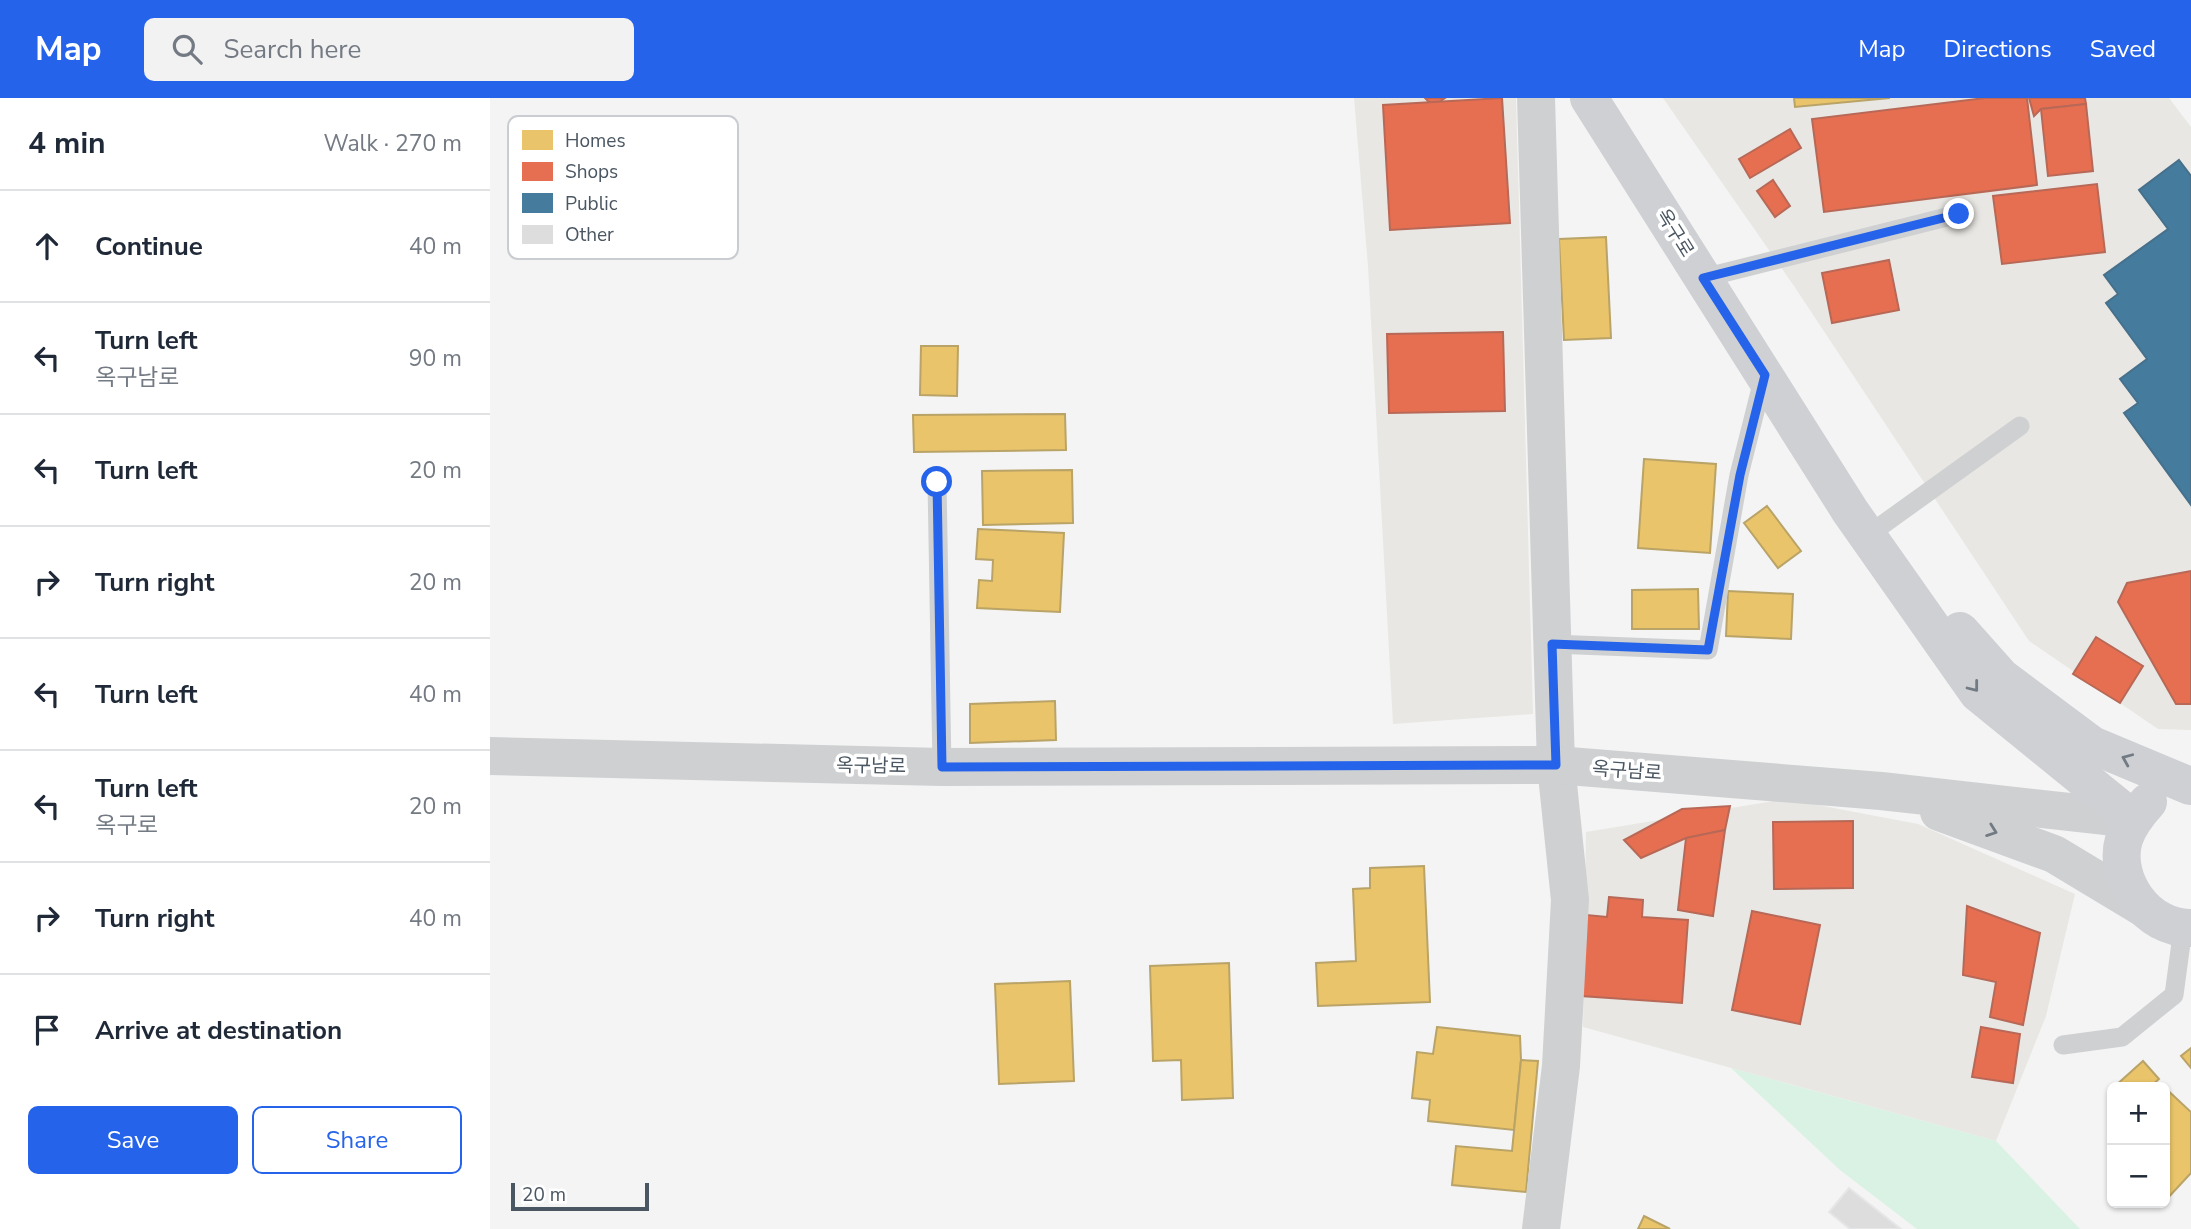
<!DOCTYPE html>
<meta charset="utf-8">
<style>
:root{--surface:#fff;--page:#f2f2f3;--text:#1f2937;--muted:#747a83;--line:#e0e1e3;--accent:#2563eb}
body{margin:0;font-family:"Nunito Sans","Noto Sans KR",sans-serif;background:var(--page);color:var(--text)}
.controls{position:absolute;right:21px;bottom:21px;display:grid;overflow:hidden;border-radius:10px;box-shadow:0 2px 5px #0004}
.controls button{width:63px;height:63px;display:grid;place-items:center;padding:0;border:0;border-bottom:2px solid var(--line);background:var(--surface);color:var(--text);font:35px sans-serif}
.scale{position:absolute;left:21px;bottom:18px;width:138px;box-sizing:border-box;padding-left:7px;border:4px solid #4a5661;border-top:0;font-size:19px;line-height:24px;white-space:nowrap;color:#4a5661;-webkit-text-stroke:5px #fff;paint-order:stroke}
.stop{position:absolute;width:21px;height:21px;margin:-16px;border:5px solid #2563eb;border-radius:50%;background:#fff}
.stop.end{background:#2563eb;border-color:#fff;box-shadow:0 2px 7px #0008}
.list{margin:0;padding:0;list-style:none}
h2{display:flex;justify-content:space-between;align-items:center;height:91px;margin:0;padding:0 28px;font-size:30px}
h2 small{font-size:23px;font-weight:400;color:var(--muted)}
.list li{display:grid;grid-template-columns:46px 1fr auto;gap:21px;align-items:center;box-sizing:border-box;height:112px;padding:0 28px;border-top:2px solid var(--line)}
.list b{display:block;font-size:26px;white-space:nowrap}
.list p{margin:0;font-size:23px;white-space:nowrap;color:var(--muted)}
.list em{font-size:23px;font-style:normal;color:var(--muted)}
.actions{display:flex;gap:14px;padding:21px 28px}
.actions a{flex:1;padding:16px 0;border:2px solid var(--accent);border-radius:10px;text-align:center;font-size:24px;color:var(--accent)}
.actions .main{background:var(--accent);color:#fff}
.icon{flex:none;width:38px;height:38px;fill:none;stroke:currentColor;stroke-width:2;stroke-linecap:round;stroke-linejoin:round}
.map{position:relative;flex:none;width:1701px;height:1131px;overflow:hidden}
header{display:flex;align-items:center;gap:42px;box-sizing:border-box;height:98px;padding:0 35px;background:var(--accent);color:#fff}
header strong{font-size:33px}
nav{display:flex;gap:38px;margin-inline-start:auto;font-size:24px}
.search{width:490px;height:63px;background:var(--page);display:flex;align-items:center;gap:18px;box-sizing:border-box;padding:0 24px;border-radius:10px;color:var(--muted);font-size:26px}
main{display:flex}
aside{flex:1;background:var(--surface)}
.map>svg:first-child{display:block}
</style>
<header>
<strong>Map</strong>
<div class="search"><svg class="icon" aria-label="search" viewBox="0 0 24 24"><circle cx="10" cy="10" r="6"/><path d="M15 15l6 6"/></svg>Search here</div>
<nav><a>Map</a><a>Directions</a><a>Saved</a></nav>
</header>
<main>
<aside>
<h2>4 min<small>Walk · 270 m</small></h2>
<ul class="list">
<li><svg class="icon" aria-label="ahead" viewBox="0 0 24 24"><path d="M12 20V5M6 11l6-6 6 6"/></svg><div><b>Continue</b></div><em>40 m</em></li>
<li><svg class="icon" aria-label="left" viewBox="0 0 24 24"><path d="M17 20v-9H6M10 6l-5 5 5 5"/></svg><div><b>Turn left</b><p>옥구남로</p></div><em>90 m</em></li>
<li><svg class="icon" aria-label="left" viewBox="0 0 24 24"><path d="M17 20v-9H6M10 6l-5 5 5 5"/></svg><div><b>Turn left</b></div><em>20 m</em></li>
<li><svg class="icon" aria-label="right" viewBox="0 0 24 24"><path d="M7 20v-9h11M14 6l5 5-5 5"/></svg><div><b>Turn right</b></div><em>20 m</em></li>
<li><svg class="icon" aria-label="left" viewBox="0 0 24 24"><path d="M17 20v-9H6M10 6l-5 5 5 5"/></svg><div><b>Turn left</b></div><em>40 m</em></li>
<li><svg class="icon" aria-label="left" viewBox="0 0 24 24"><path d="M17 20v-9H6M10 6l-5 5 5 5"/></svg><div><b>Turn left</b><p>옥구로</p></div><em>20 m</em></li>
<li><svg class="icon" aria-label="right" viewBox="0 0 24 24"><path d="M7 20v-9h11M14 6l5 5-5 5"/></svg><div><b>Turn right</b></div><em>40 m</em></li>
<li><svg class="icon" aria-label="arrive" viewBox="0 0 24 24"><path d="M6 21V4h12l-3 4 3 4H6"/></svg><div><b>Arrive at destination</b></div></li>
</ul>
<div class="actions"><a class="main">Save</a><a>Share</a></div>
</aside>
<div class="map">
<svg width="1701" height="1131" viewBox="0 0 1701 1131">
<rect width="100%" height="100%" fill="#f4f4f4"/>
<!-- commercial -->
<g fill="#e8e7e3">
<path d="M864,0H1026L1043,616L903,626L878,168Z"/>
<path d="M1173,0H1679L1701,29V632L1668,631L1539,543L1304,188Z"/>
<path d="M1296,701L1428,726L1585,796L1556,918L1506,1043L1093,929L1096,734Z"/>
</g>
<!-- green -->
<path fill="#d9f2e3" d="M1241,970L1506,1043L1590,1131H1427L1350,1072Z"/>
<!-- homes -->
<g fill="#e9c46a" stroke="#b9a367" stroke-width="2">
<path d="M1304,0H1400L1305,9Z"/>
<path d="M1116,139L1121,240L1074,242L1069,141Z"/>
<path d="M431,248H468L467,298L430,297Z"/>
<path d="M575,316L576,352L424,354L423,317Z"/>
<path d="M1154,361L1226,366L1220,455L1148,450Z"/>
<path d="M582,372L583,425L493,427L492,373Z"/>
<path d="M1277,408L1311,453L1288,470L1254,425Z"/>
<path d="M488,431L574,435L570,514L487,510L489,482L502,483L503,462L486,461Z"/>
<path d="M1208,491L1209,531H1142V492Z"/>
<path d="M1238,493L1303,496L1301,541L1236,538Z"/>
<path d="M565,603L566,642L480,645V606Z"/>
<path d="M934,768L940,904L828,908L826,865L866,863L863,791L880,790V770Z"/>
<path d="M739,865L743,1000L692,1002L691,962L663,963L660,868Z"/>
<path d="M580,883L584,983L509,986L505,886Z"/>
<path d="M947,929L1030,938L1031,962L1024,1032L938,1023L940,1002L922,1000L927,954L943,956Z"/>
<path d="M1701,950V970L1691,958Z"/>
<path d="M1031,962L1048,963L1036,1094L962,1087L966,1048L1022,1053Z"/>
<path d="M1653,963L1669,981L1660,989H1624Z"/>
<path d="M1672,987L1701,1014V1075L1676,1102L1675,989H1670Z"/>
<path d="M1154,1118L1180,1131H1148Z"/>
</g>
<!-- shops -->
<g fill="#e76f51" stroke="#b86856" stroke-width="2">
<path d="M935,0H955L943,8Z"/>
<path d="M1012,0L1020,125L900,132L893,7Z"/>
<path d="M1495,0H1537L1547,87L1334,114L1322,21Z"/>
<path d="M1539,0H1595L1596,6L1551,11L1544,18Z"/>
<path d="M1596,6L1603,73L1558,78L1551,11Z"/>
<path d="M1300,31L1311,50L1260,80L1249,61Z"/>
<path d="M1283,82L1300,108L1285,119L1267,93Z"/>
<path d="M1607,86L1615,154L1512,166L1503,98Z"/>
<path d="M1399,162L1409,212L1342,225L1332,175Z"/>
<path d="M1013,234L1015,313L899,315L897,236Z"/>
<path d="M1701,473V606H1686L1628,504L1637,485Z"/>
<path d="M1606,539L1653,568L1630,605L1583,576Z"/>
<path d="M1240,708L1235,732L1196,740L1151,760L1134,742L1192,711Z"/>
<path d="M1363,723V790L1284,791L1283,724Z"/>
<path d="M1235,732L1223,818L1188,812L1196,740Z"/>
<path d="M1119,799L1153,802L1152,819L1198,822L1192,905L1091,898L1097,817L1117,819Z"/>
<path d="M1477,808L1550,835L1533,927L1500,919L1506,884L1473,877Z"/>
<path d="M1262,813L1330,827L1310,926L1242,912Z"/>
<path d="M1491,929L1530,936L1523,985L1482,979Z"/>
</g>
<!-- public -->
<path fill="#457b9d" stroke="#46708b" stroke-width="2" d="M1689,62L1701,78V407L1634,315L1648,305L1630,281L1657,261L1616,205L1628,196L1614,177L1678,131L1649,92Z"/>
<!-- building -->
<path fill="#ddddde" stroke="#e5e6e7" stroke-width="2" d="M1359,1090L1411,1131H1360L1339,1114Z"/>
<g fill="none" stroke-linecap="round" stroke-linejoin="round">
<!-- service -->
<g stroke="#ced0d2" stroke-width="19">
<path d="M1213,180L1469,116"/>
<path d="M447,384L452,669"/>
<path d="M1381,435L1530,328"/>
<path d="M1062,546L1218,552L1249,377L1274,278"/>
<path d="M1573,947L1632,939L1684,897L1693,830"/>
</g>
<!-- minor -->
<g stroke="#ced0d2" stroke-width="38">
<path d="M1046,0L1066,667L1080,802L1071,968L1051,1131"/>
<path d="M0,658L452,669L1066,667L1391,693L1643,721"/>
<path d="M1449,714L1564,756L1652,809"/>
</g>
<!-- secondary -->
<g stroke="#ced0d4" stroke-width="38">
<path d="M1099,0L1360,413L1488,595L1643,721"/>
<path d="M1470,533L1511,579L1602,647L1700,688"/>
<path d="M1658,704C1648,715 1639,726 1634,741C1622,782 1657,831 1701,830"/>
</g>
</g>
<!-- one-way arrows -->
<defs><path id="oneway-chevron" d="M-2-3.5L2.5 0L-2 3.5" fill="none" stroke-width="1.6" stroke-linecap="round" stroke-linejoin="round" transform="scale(1.75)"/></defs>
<g stroke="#727b84">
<use href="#oneway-chevron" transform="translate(1484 589) rotate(52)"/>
<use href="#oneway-chevron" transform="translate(1637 661) rotate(-157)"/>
</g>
<use stroke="#727b83" href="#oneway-chevron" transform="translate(1502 733) rotate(20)"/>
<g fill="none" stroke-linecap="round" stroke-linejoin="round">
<!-- route -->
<path stroke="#2563eb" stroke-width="9" d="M447,384L452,669L1066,667L1062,546L1218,552L1250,377L1275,277L1213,180L1469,116"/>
</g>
<g text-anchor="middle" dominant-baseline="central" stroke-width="7" stroke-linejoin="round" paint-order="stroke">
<!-- street labels -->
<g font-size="19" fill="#4a5661" stroke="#fff">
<text transform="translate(1185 135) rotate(58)">옥구로</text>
<text transform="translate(381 668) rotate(1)">옥구남로</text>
<text transform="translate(1137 673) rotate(4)">옥구남로</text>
</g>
</g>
<!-- legend -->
<rect x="18" y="18" width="230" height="143" rx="10" fill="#fff" stroke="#c9ccd0" stroke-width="2"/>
<rect x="32" y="32" width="31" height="20" fill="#e9c46a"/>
<rect x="32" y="64" width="31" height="19" fill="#e76f51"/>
<rect x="32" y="95" width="31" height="20" fill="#457b9d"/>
<rect x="32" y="127" width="31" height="19" fill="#ddddde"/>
<g font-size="19" fill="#4a5661">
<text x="75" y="49">Homes</text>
<text x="75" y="80">Shops</text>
<text x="75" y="112">Public</text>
<text x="75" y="143">Other</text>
</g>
</svg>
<div class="controls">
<button>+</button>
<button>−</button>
</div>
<div class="scale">20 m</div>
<div class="stop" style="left:447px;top:384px"></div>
<div class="stop end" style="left:1469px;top:116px"></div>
</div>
</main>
